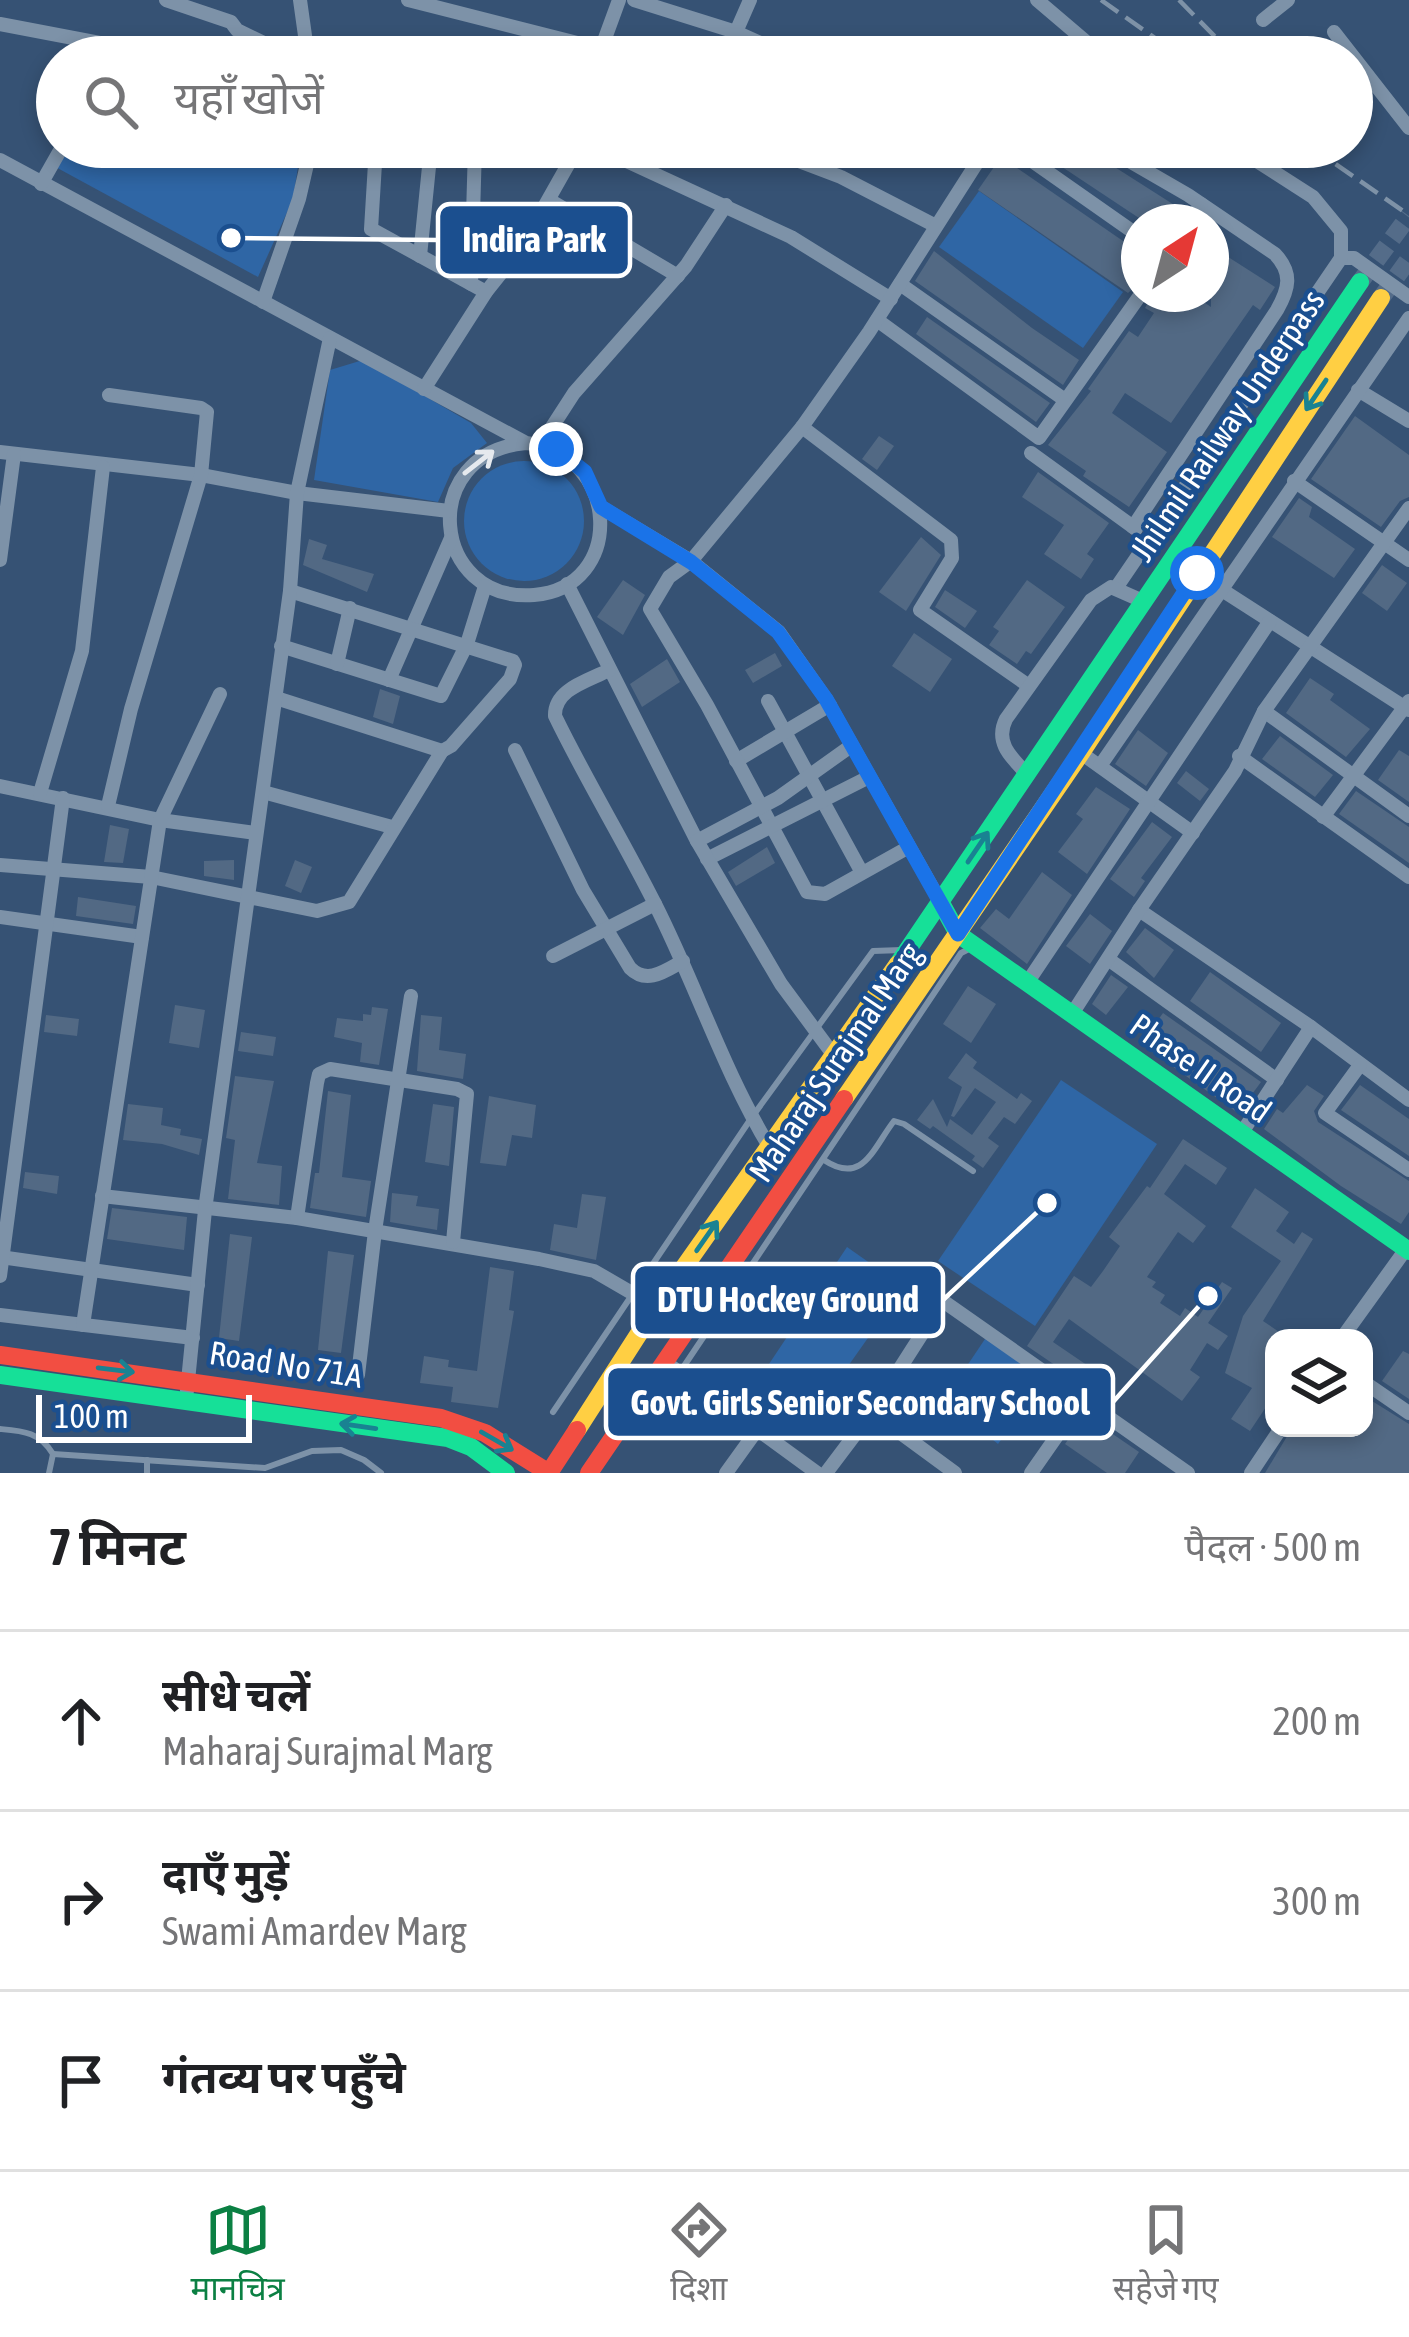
<!DOCTYPE html>
<html lang="hi">
<meta charset="utf-8">
<style>
:root{--surface:#fff;--page:#f6f6f6;--text:#202124;--muted:#757577;--line:#e0e0e0;--accent:#0b8043}
body{margin:0;font-family:"Asap Condensed","Noto Sans Devanagari",sans-serif;background:var(--page);color:var(--text)}
.controls{position:absolute;right:36px;bottom:36px;display:grid;overflow:hidden;border-radius:24px;box-shadow:0 6px 18px #0003}
.controls button{width:108px;height:108px;display:grid;place-items:center;padding:0;border:0;border-bottom:3px solid var(--line);background:var(--surface);color:var(--text);font:60px sans-serif}
.compass{position:absolute;left:1121px;top:204px;width:108px;height:108px;border-radius:50%;background:var(--surface);box-shadow:0 6px 18px #0003;rotate:36deg}
.scale{position:absolute;left:36px;bottom:30px;width:216px;box-sizing:border-box;padding-left:12px;border:6px solid #fff;border-top:0;font-size:33px;line-height:42px;white-space:nowrap;color:#fff;-webkit-text-stroke:9px #1b4f8f;paint-order:stroke}
.stop{position:absolute;width:36px;height:36px;margin:-27px;border:9px solid #1a73e8;border-radius:50%;background:#fff}
.stop.end{background:#1a73e8;border-color:#fff;box-shadow:0 3px 12px #0008}
.list{margin:0;padding:0;list-style:none}
h2{display:flex;justify-content:space-between;align-items:center;height:156px;margin:0;padding:0 48px;font-size:51px}
h2 small{font-size:39px;font-weight:400;color:var(--muted)}
.list li{display:grid;grid-template-columns:78px 1fr auto;gap:36px;align-items:center;box-sizing:border-box;height:180px;padding:0 48px;border-top:3px solid var(--line)}
.list b{display:block;font-size:45px;white-space:nowrap}
.list p{margin:0;font-size:39px;white-space:nowrap;color:var(--muted)}
.list em{font-size:39px;font-style:normal;color:var(--muted)}
.icon{flex:none;width:66px;height:66px;fill:none;stroke:currentColor;stroke-width:2;stroke-linecap:round;stroke-linejoin:round}
.map{position:relative;flex:none;width:1409px;height:1473px;overflow:hidden}
.search{position:absolute;background:var(--surface);box-shadow:0 6px 18px #0003;left:36px;right:36px;top:36px;height:132px;display:flex;align-items:center;gap:30px;box-sizing:border-box;padding:0 42px;border-radius:66px;color:var(--muted);font-size:45px}
.sheet{height:696px;background:var(--surface)}
nav{display:flex;justify-content:space-around;align-items:center;box-sizing:border-box;height:168px;border-top:3px solid var(--line);background:var(--surface);font-size:33px;color:var(--muted)}
nav a{display:grid;justify-items:center;gap:6px}
nav .on{color:var(--accent)}
.map>svg:first-child{display:block}
</style>
<div class="map">
<svg width="1409" height="1473" viewBox="0 0 1409 1473">
<rect width="100%" height="100%" fill="#365274"/>
<!-- green -->
<g fill="#2f66a5">
<path d="M60,147H301L293,199L258,277L50,164Z"/>
<path d="M979,191L1123,292L1083,348L939,247Z"/>
<path d="M363,360L471,423L487,443L453,468L438,502L314,480L330,370Z"/>
<circle cx="524" cy="521" r="60"/>
<path d="M1061,1080L1157,1144L1035,1326L938,1261Z"/>
<path d="M847,1247L904,1287L817,1410L763,1373Z"/>
<path d="M987,1336L1043,1381L998,1444L944,1400Z"/>
</g>
<!-- building -->
<g fill="#526984">
<path d="M1032,147H1094L1099,157L1179,208L1169,222H1145Z"/>
<path d="M1001,157L1139,252V283L1128,293L978,190Z"/>
<path d="M1211,246L1275,287L1260,310L1253,305L1171,423L1125,393L1112,413L1167,452L1129,507L1083,476L1086,471L1048,445L1091,391L1088,389L1129,331L1138,337L1154,313L1145,308L1152,294H1192L1211,307Z"/>
<path d="M934,251L1032,328L1079,360L1063,385L915,281Z"/>
<path d="M927,317L1050,403L1036,422L916,334Z"/>
<path d="M1355,416L1409,455V497L1400,501L1381,527L1311,479Z"/>
<path d="M879,436L894,446L877,470L862,459Z"/>
<path d="M1038,472L1109,523L1087,554L1094,559L1081,579L1044,554L1064,525L1022,497Z"/>
<path d="M1299,498L1312,507L1309,517L1355,549L1334,578L1272,537Z"/>
<path d="M921,537L941,555L906,611L879,592Z"/>
<path d="M309,539L327,545L322,559L374,574L367,592L303,565Z"/>
<path d="M1382,565L1407,583L1387,611L1362,593Z"/>
<path d="M623,580L645,595L623,635L597,617Z"/>
<path d="M1027,580L1065,607L1031,654L1026,651L1017,664L989,645L999,631L993,627Z"/>
<path d="M945,590L977,611L965,628L935,607Z"/>
<path d="M914,633L952,659L930,692L892,666Z"/>
<path d="M775,653L782,666L753,683L745,670Z"/>
<path d="M667,659L680,682L642,707L630,684Z"/>
<path d="M1310,678L1334,694L1330,700L1370,729L1346,757L1286,713Z"/>
<path d="M380,689L400,696L393,724L373,717Z"/>
<path d="M1138,730L1168,753L1146,786L1115,764Z"/>
<path d="M1280,736L1333,775L1315,797L1262,759Z"/>
<path d="M1399,750L1409,756V802L1378,780Z"/>
<path d="M1186,771L1209,789L1200,801L1177,783Z"/>
<path d="M1096,787L1130,809L1087,874L1058,852L1083,819L1076,814Z"/>
<path d="M1356,791L1409,827V863L1339,814Z"/>
<path d="M1152,822L1172,837L1141,878L1145,881L1134,897L1110,879Z"/>
<path d="M110,825L129,829L123,863L104,862Z"/>
<path d="M767,847L775,863L736,886L728,872Z"/>
<path d="M234,860V880L204,876V861Z"/>
<path d="M295,860L312,867L301,893L285,886Z"/>
<path d="M1042,872L1072,895L1027,964L980,928L996,909L1009,919Z"/>
<path d="M78,897L136,906L133,924L76,916Z"/>
<path d="M1090,914L1112,931L1090,964L1066,946Z"/>
<path d="M1145,928L1174,950L1154,978L1126,952Z"/>
<path d="M1210,972L1281,1023L1261,1052L1190,1001Z"/>
<path d="M1111,975L1128,987L1106,1015L1092,1004Z"/>
<path d="M968,986L996,1004L971,1043L943,1024Z"/>
<path d="M175,1005L205,1010L199,1048L169,1043Z"/>
<path d="M372,1007L388,1009L379,1065L360,1062L362,1043L334,1037L337,1018L363,1021V1014L371,1015Z"/>
<path d="M1163,1013L1261,1082L1238,1113L1141,1044Z"/>
<path d="M46,1015L79,1019L77,1036L44,1032Z"/>
<path d="M421,1015L442,1017L439,1050L466,1054L463,1079L417,1071Z"/>
<path d="M241,1032L276,1037L273,1056L238,1051Z"/>
<path d="M966,1053L977,1062L973,1068L1017,1099L1021,1093L1032,1101L1015,1124L1004,1117L988,1138L999,1146L983,1168L972,1160L975,1156L933,1126L930,1129L917,1120L933,1099L947,1127L950,1119L972,1135L996,1102L975,1088L954,1117L951,1116L962,1087L948,1078Z"/>
<path d="M235,1076L274,1081L257,1163L282,1166L279,1205L228,1199L235,1140L226,1138Z"/>
<path d="M1307,1085L1324,1096L1314,1111L1318,1122L1409,1181V1212L1401,1224L1341,1186L1264,1129L1277,1109L1283,1113Z"/>
<path d="M1360,1085L1409,1119V1156L1341,1110Z"/>
<path d="M328,1091L351,1095L342,1177L371,1181L366,1217L310,1208L315,1173H319Z"/>
<path d="M489,1096L536,1105L532,1138L512,1135L506,1166L480,1163Z"/>
<path d="M128,1104L163,1108L161,1125L181,1129L180,1135L202,1139L199,1155L162,1144L123,1140Z"/>
<path d="M433,1104L454,1107L449,1166L425,1162Z"/>
<path d="M1183,1139L1227,1168L1216,1185L1185,1164L1164,1194L1206,1226L1193,1243L1178,1232L1147,1277L1156,1282L1152,1287L1165,1295L1160,1303L1180,1316L1185,1308L1198,1317L1222,1282L1232,1288L1208,1323L1228,1336L1218,1350L1207,1343L1190,1370L1200,1377L1182,1401L1069,1319L1053,1342L1103,1376L1093,1391L1027,1346L1074,1276L1091,1287L1103,1271L1120,1246L1109,1237L1147,1186L1150,1188Z"/>
<path d="M25,1172L59,1176L57,1194L23,1188Z"/>
<path d="M1255,1188L1289,1212L1276,1231L1294,1244L1302,1232L1313,1239L1263,1321L1288,1338H1274V1395L1250,1431L1231,1419L1252,1388L1225,1373L1243,1316L1281,1261L1231,1227Z"/>
<path d="M392,1193L418,1196L416,1206L439,1209L437,1230L390,1222Z"/>
<path d="M582,1194L606,1197L596,1260L550,1250L554,1224L577,1228Z"/>
<path d="M112,1208L187,1217L184,1250L107,1239Z"/>
<path d="M230,1234L252,1237L239,1341L219,1338Z"/>
<path d="M328,1251L354,1255L341,1353L318,1350Z"/>
<path d="M490,1267L514,1271L509,1310L514,1311L498,1408L451,1402L453,1387L420,1383L424,1356L449,1360L448,1367L477,1371Z"/>
<path d="M1403,1351L1409,1354V1399L1382,1381Z"/>
<path d="M1364,1396L1409,1424V1473H1265L1292,1428H1364Z"/>
<path d="M1085,1415L1139,1452L1125,1473H1107L1065,1444Z"/>
</g>
<g fill="none" stroke-linecap="round" stroke-linejoin="round">
<!-- secondary-tunnel -->
<g stroke="#546c89" stroke-width="18" stroke-dasharray="18 9" stroke-linecap="butt">
<path d="M1360,282L1409,216"/>
<path d="M1381,298L1409,259"/>
</g>
<!-- lane -->
<g stroke="#7d92a8" stroke-width="6">
<path d="M824,1160C863,1186 873,1148 894,1121L904,1124L973,1171"/>
<path d="M682,1369L961,953L973,947"/>
<path d="M553,1412L752,1117L873,951L902,950"/>
<path d="M0,1429C23,1431 40,1432 53,1454L49,1473"/>
<path d="M53,1454L265,1468L312,1451L341,1450L364,1460L381,1473"/>
<path d="M147,1473V1460"/>
</g>
<!-- street -->
<g stroke="#7d92a8" stroke-width="14">
<path d="M166,0L231,22L237,30L293,57"/>
<path d="M300,0L308,57"/>
<path d="M408,0L601,49L651,57"/>
<path d="M634,0L736,32L791,57"/>
<path d="M1037,0L1104,57"/>
<path d="M1263,20L1288,0"/>
<path d="M0,24L173,57"/>
<path d="M736,32L750,0"/>
<path d="M1334,32L1409,128"/>
<path d="M600,52L619,0"/>
<path d="M376,147L371,229L486,292"/>
<path d="M596,147L791,237L891,299"/>
<path d="M762,147L841,177L936,226"/>
<path d="M1012,147L1139,236"/>
<path d="M1105,147L1188,195L1275,254C1293,273 1289,289 1277,310L1133,527"/>
<path d="M0,160L526,443C621,453 626,588 534,595C431,603 416,453 526,443"/>
<path d="M41,184L62,147"/>
<path d="M551,201L678,276"/>
<path d="M1190,222L1201,204"/>
<path d="M420,256L431,147"/>
<path d="M1341,258H1354L1409,297"/>
<path d="M471,284L475,147"/>
<path d="M900,284L1065,400"/>
<path d="M263,302L299,199L311,147"/>
<path d="M877,320L1039,438L1141,294"/>
<path d="M424,389L486,292L521,248L578,147"/>
<path d="M1358,390L1409,421"/>
<path d="M802,427L951,540L952,558L920,610L1029,686"/>
<path d="M541,444L574,393L686,266L726,205"/>
<path d="M0,452L201,475L297,493L449,511"/>
<path d="M1031,453L1136,529"/>
<path d="M1294,481L1409,560"/>
<path d="M601,507L691,561L779,632L826,699L941,903"/>
<path d="M0,560L14,454"/>
<path d="M567,584L697,841"/>
<path d="M1116,588L1341,258V231L1313,197L1235,147"/>
<path d="M1222,590L1409,710"/>
<path d="M281,646L441,696L467,644L485,586"/>
<path d="M337,664L350,608"/>
<path d="M609,670C588,681 554,689 555,716C586,780 623,840 655,904C696,985 723,1070 770,1148"/>
<path d="M389,680L451,538"/>
<path d="M276,698L442,751"/>
<path d="M768,701L861,871"/>
<path d="M1264,711L1409,816"/>
<path d="M515,750L583,890L630,968C647,985 665,971 683,961"/>
<path d="M1081,753L1193,833"/>
<path d="M1239,756L1409,877"/>
<path d="M736,761L830,705"/>
<path d="M1100,766L1409,318"/>
<path d="M1028,775C1012,758 994,743 1006,719L1091,600L1111,587L1145,602"/>
<path d="M0,786L160,820L256,833"/>
<path d="M263,792L392,827"/>
<path d="M40,793L82,651L103,467"/>
<path d="M108,806L131,709L201,475L207,412L201,408L109,395"/>
<path d="M1323,817L1409,701"/>
<path d="M909,847L825,894L807,892L707,705L650,609L669,577L691,561L802,427L869,332L987,147"/>
<path d="M707,859L869,777"/>
<path d="M0,865L151,877L317,911L349,902L442,751L451,746L510,679L515,665L513,661L290,591"/>
<path d="M1139,910L1311,1027L1409,1100"/>
<path d="M0,917L142,937"/>
<path d="M553,956L655,904"/>
<path d="M1108,959L1277,1080"/>
<path d="M1027,983L1270,621"/>
<path d="M1072,1014L1139,910L1235,771L1264,711L1409,508"/>
<path d="M835,1057L781,984L697,841L778,798L851,746"/>
<path d="M1360,1065L1325,1113L1409,1170"/>
<path d="M1241,1134L1311,1027"/>
<path d="M102,1196L297,1218L539,1259L594,1271L656,1307"/>
<path d="M297,1218L317,1083L319,1074L330,1069L457,1089L467,1094L453,1242"/>
<path d="M0,1257L198,1285"/>
<path d="M0,1276L63,798"/>
<path d="M0,1315L193,1338"/>
<path d="M83,1325L160,820L220,694"/>
<path d="M1342,1338L1406,1249"/>
<path d="M665,1362L817,1473"/>
<path d="M358,1375L375,1231L411,996"/>
<path d="M1364,1382L1409,1413"/>
<path d="M187,1391L205,1210L290,591L297,493L330,338"/>
<path d="M872,1412L955,1473"/>
<path d="M726,1473L757,1430"/>
<path d="M826,1473L872,1412L943,1301L1188,1473"/>
<path d="M1031,1473L1082,1400"/>
<path d="M1251,1473L1281,1428"/>
</g>
<!-- fast -->
<g stroke="#16e098" stroke-width="18">
<path d="M941,903L958,934L1409,1251"/>
<path d="M898,964L1360,282"/>
<path d="M0,1375L448,1438L471,1447L506,1473"/>
</g>
<!-- slow -->
<g stroke="#ffcf43" stroke-width="18">
<path d="M844,1099L1081,753L1381,298"/>
<path d="M577,1430L656,1307L898,964"/>
</g>
<!-- jam -->
<g stroke="#f24e42" stroke-width="18">
<path d="M0,1355L441,1418L485,1433L549,1473L577,1430"/>
<path d="M589,1473L844,1099"/>
</g>
<!-- rail -->
<g stroke="#7e92a7" stroke-width="4.5" stroke-dasharray="21 9" stroke-linecap="butt">
<path d="M1101,0L1182,57"/>
<path d="M1179,0L1235,57"/>
<path d="M1311,147L1409,215"/>
</g>
</g>
<!-- one-way arrows -->
<defs><path id="oneway-shaft" d="M-6 0H5M1.5-3L5.5 0L1.5 3" fill="none" stroke-width="1.6" stroke-linecap="round" stroke-linejoin="round" transform="scale(3)"/></defs>
<g stroke="#198292">
<use href="#oneway-shaft" transform="translate(1316 395) rotate(124)"/>
<use href="#oneway-shaft" transform="translate(978 847) rotate(-56)"/>
<use href="#oneway-shaft" transform="translate(707 1236) rotate(-55)"/>
<use href="#oneway-shaft" transform="translate(116 1370) rotate(7)"/>
<use href="#oneway-shaft" transform="translate(358 1426) rotate(-172)"/>
<use href="#oneway-shaft" transform="translate(497 1441) rotate(30)"/>
</g>
<use stroke="#e5e9ee" href="#oneway-shaft" transform="translate(479 462) rotate(-38)"/>
<g fill="none" stroke-linecap="round" stroke-linejoin="round">
<!-- route -->
<path stroke="#1a73e8" stroke-width="15" d="M556,449L585,472L601,507L691,562L778,632L826,699L958,934L1197,573"/>
</g>
<g text-anchor="middle" dominant-baseline="central" stroke-width="9" stroke-linejoin="round" paint-order="stroke">
<!-- street labels -->
<g font-size="33" fill="#fff" stroke="#1b4f8f">
<text transform="translate(1227 425) rotate(-56)">Jhilmil Railway Underpass</text>
<text transform="translate(835 1062) rotate(-56)">Maharaj Surajmal Marg</text>
<text transform="translate(1201 1068) rotate(35)">Phase II Road</text>
<text transform="translate(286 1364) rotate(9)">Road No 71A</text>
</g>
</g>
<!-- callouts -->
<path fill="none" stroke="#fff" stroke-width="4.5" d="M231 238L438 240M1047 1203L943 1300M1208 1296L1113 1402"/>
<g fill="#fff" stroke="#1b4f8f" stroke-width="4.5">
<circle cx="231" cy="238" r="12"/>
<circle cx="1047" cy="1203" r="12"/>
<circle cx="1208" cy="1296" r="12"/>
</g>
<g fill="#1b4f8f" stroke="#fff" stroke-width="4.5">
<rect x="438" y="204" width="192" height="72" rx="12"/>
<rect x="633" y="1264" width="310" height="72" rx="12"/>
<rect x="606" y="1366" width="507" height="72" rx="12"/>
</g>
<g font-size="36" text-anchor="middle" font-weight="bold" fill="#fff">
<text x="534" y="252">Indira Park</text>
<text x="788" y="1312">DTU Hockey Ground</text>
<text x="860" y="1415">Govt. Girls Senior Secondary School</text>
</g>
</svg>
<div class="controls">
<button><svg class="icon" aria-label="layers" viewBox="0 0 24 24"><path d="M12 4l9 5-9 5-9-5zM3 14l9 5 9-5"/></svg></button>
</div>
<svg class="compass" viewBox="-18 -18 36 36"><path d="M0-13l5 13h-10z" fill="#e53935"/><path d="M0 13l5-13h-10z" fill="#757577"/></svg>
<div class="scale">100 m</div>
<div class="stop" style="left:1197px;top:573px"></div>
<div class="stop end" style="left:556px;top:449px"></div>
<div class="search"><svg class="icon" aria-label="search" viewBox="0 0 24 24"><circle cx="10" cy="10" r="6"/><path d="M15 15l6 6"/></svg>यहाँ खोजें</div>
</div>
<section class="sheet">
<h2>7 मिनट<small>पैदल · 500 m</small></h2>
<ul class="list">
<li><svg class="icon" aria-label="ahead" viewBox="0 0 24 24"><path d="M12 20V5M6 11l6-6 6 6"/></svg><div><b>सीधे चलें</b><p>Maharaj Surajmal Marg</p></div><em>200 m</em></li>
<li><svg class="icon" aria-label="right" viewBox="0 0 24 24"><path d="M7 20v-9h11M14 6l5 5-5 5"/></svg><div><b>दाएँ मुड़ें</b><p>Swami Amardev Marg</p></div><em>300 m</em></li>
<li><svg class="icon" aria-label="arrive" viewBox="0 0 24 24"><path d="M6 21V4h12l-3 4 3 4H6"/></svg><div><b>गंतव्य पर पहुँचे</b></div></li>
</ul>
</section>
<nav>
<a class="on"><svg class="icon" aria-label="map" viewBox="0 0 24 24"><path d="M3 6l6-2 6 2 6-2v14l-6 2-6-2-6 2zM9 4v14M15 6v14"/></svg>मानचित्र</a>
<a><svg class="icon" aria-label="directions" viewBox="0 0 24 24"><path d="M12 3l9 9-9 9-9-9zM9 14v-3h6M13 9l2 2-2 2"/></svg>दिशा</a>
<a><svg class="icon" aria-label="saved" viewBox="0 0 24 24"><path d="M7 4h10v16l-5-4-5 4z"/></svg>सहेजे गए</a>
</nav>
